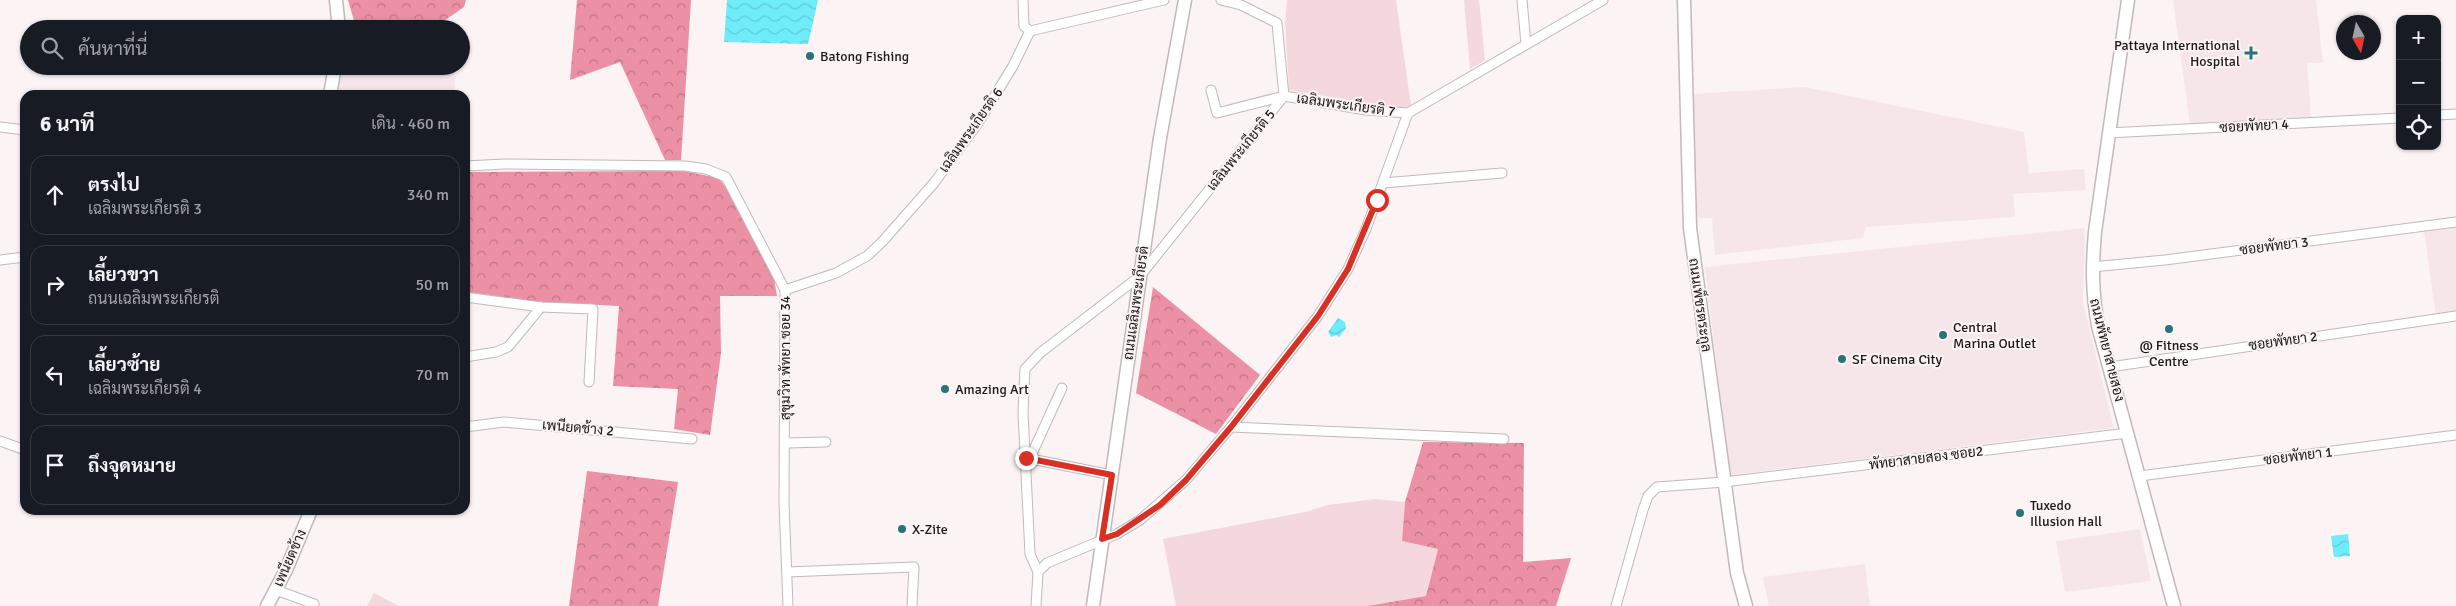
<!DOCTYPE html>
<html lang="th">
<meta charset="utf-8">
<style>
:root{--surface:#171b24;--page:#242831;--text:#f1f3f6;--muted:#9ea1a6;--line:#363941}
body{margin:0;font-family:Signika,Sarabun,sans-serif;background:var(--page);color:var(--text)}
.controls{position:absolute;right:15px;top:15px;display:grid;overflow:hidden;border-radius:10px;box-shadow:0 1px 4px #0004}
.controls button{width:45px;height:45px;display:grid;place-items:center;padding:0;border:0;border-bottom:1px solid var(--line);background:var(--surface);color:var(--text);font:25px sans-serif}
.compass{position:absolute;left:2336px;top:15px;width:45px;height:45px;border-radius:50%;background:var(--surface);box-shadow:0 1px 4px #0004;rotate:171deg}
.stop{position:absolute;width:15px;height:15px;margin:-11px;border:4px solid #d93025;border-radius:50%;background:#fff}
.stop.end{background:#d93025;border-color:#fff;box-shadow:0 1px 5px #0008}
.list{margin:0;padding:0;list-style:none}
h2{display:flex;justify-content:space-between;align-items:center;height:65px;margin:0;padding:0 20px;font-size:21px}
h2 small{font-size:16px;font-weight:400;color:var(--muted)}
.list li{display:grid;grid-template-columns:32px 1fr auto;gap:15px;align-items:center;box-sizing:border-box;height:80px;margin:0 10px 10px;padding:0 10px;border:1px solid var(--line);border-radius:15px}
.list b{display:block;font-size:19px;white-space:nowrap}
.list p{margin:0;font-size:16px;white-space:nowrap;color:var(--muted)}
.list em{font-size:16px;font-style:normal;color:var(--muted)}
.icon{flex:none;width:28px;height:28px;fill:none;stroke:currentColor;stroke-width:2;stroke-linecap:round;stroke-linejoin:round}
.map{position:relative;flex:none;width:2456px;height:606px;overflow:hidden}
.search{position:absolute;background:var(--surface);box-shadow:0 1px 4px #0004;left:20px;top:20px;width:450px;height:55px;display:flex;align-items:center;gap:12px;box-sizing:border-box;padding:0 18px;border-radius:28px;color:var(--muted);font-size:19px}
.panel{position:absolute;background:var(--surface);box-shadow:0 1px 4px #0004;left:20px;top:90px;width:450px;height:425px;border-radius:15px}
.map>svg:first-child{display:block}
</style>
<div class="map">
<svg width="2456" height="606" viewBox="0 0 2456 606">
<defs>
<pattern id="forest-crowns" width="20" height="18" patternUnits="userSpaceOnUse" patternTransform="scale(1.25)"><rect width="20" height="18" fill="#eb90a5"/><path d="M2 6a3 3 0 1 1 6 0M12 15a3 3 0 1 1 6 0" fill="none" stroke="#be7586"/></pattern>
<pattern id="water-waves" width="16" height="10" patternUnits="userSpaceOnUse" patternTransform="scale(1.25)"><rect width="16" height="10" fill="#6fecf9"/><path d="M0 5q4-4 8 0t8 0" fill="none" stroke="#60cad5"/></pattern>
</defs>
<rect width="100%" height="100%" fill="#fbf3f4"/>
<!-- built -->
<g fill="#f7e6e9">
<path d="M2173,0H2316L2323,63H2307L2311,118L2190,125Z"/>
<path d="M339,66H454L455,95H335Z"/>
<path d="M1805,87L2024,132L2029,173L2084,169L2086,190L2013,194L2015,217L1866,227L1863,238L1715,255L1712,218H1697L1694,188V94Z"/>
<path d="M2456,227V314L2436,317L2424,230Z"/>
<path d="M2085,228L2083,303L2114,428L1730,475L1705,267Z"/>
<path d="M2140,529L2151,581L2065,592L2056,541Z"/>
<path d="M1865,564L1870,606H1769L1763,577Z"/>
</g>
<!-- green -->
<g fill="#f5d8dd">
<path d="M1287,0H1396L1411,106L1394,108L1289,90L1285,23Z"/>
<path d="M1464,0H1479L1485,60L1470,69Z"/>
<path d="M1375,499L1405,502L1402,541L1438,549L1426,596L1367,606H1176L1163,539L1305,512L1328,505Z"/>
<path d="M374,593L399,606H367Z"/>
</g>
<!-- forest -->
<g fill="url(#forest-crowns)">
<path d="M348,0H466L464,7L438,25L427,29H354L355,24Z"/>
<path d="M577,0H691L681,160H665L620,62L570,80Z"/>
<path d="M683,171L719,178L732,197L774,278L777,296H720L721,353L710,435L674,429L678,389L613,386L619,306L508,300L465,292V172Z"/>
<path d="M1153,287L1260,375L1216,434L1136,393Z"/>
<path d="M1423,442L1524,443L1523,562L1571,558L1556,606H1367L1426,596L1438,549L1402,541L1405,502Z"/>
<path d="M587,471L678,482L658,606H569Z"/>
</g>
<!-- water -->
<g fill="url(#water-waves)">
<path d="M727,0H818L808,44L724,42Z"/>
<path d="M1338,318L1345,322L1346,328L1339,337L1336,335L1331,337L1328,332Z"/>
<path d="M2348,534L2350,556L2334,557L2331,536Z"/>
</g>
<g fill="none" stroke-linecap="round" stroke-linejoin="round">
<defs>
<g id="street">
<path d="M1023,0L1024,26L1030,31"/>
<path d="M1221,0L1241,5L1277,23L1284,96L1366,110L1408,113L1603,0"/>
<path d="M1522,0L1526,44"/>
<path d="M2437,115L2456,114"/>
<path d="M0,127L25,130"/>
<path d="M2108,133L2400,118"/>
<path d="M465,166L505,164L685,166L706,169L726,177L785,290L784,503L788,606"/>
<path d="M1383,183L1502,173"/>
<path d="M0,260L25,257"/>
<path d="M2092,267L2165,260L2456,222"/>
<path d="M785,290L836,273L867,256L882,242L934,183L978,123L1013,66L1030,31L1164,0"/>
<path d="M465,297L541,307L593,309L589,382"/>
<path d="M465,357L496,352L508,347L541,307"/>
<path d="M2110,367L2456,316"/>
<path d="M465,427L504,422L692,439"/>
<path d="M1231,427L1504,439"/>
<path d="M0,441L25,450"/>
<path d="M786,443L826,442"/>
<path d="M1026,458L1112,475"/>
<path d="M1030,458L1062,388"/>
<path d="M2140,476L2456,435"/>
<path d="M787,572L914,567L912,606"/>
<path d="M1038,572L1030,554L1023,413L1025,369L1040,353L1140,276L1284,96L1217,113L1211,90"/>
<path d="M276,590L314,604"/>
<path d="M1036,606L1038,572L1047,563L1117,534L1140,520L1186,480L1231,427L1318,316L1348,269L1366,229L1408,113"/>
<path d="M1616,606L1643,510L1648,496L1657,487L1724,482L2128,433"/>
</g>
<g id="secondary">
<path d="M336,0L339,29"/>
<path d="M1684,0L1690,228L1737,573L1746,606"/>
<path d="M2128,0L2095,232C2092,266 2092,292 2098,326L2174,606"/>
<path d="M330,95L335,66"/>
<path d="M267,606L286,570L311,510"/>
<path d="M1093,606L1160,138L1185,0"/>
</g>
</defs>
<!-- street casing -->
<use href="#street" stroke="#c1b9ba" stroke-width="11"/>
<!-- secondary casing -->
<use href="#secondary" stroke="#c1b9ba" stroke-width="15"/>
<!-- street -->
<use href="#street" stroke="#fff" stroke-width="9"/>
<!-- secondary -->
<use href="#secondary" stroke="#fff" stroke-width="12"/>
</g>
<g fill="none" stroke-linecap="round" stroke-linejoin="round">
<!-- route -->
<path stroke="#d93025" stroke-width="6" d="M1026,458L1112,475L1102,539L1117,534L1160,505L1186,480L1231,427L1318,316L1348,269L1377,200"/>
</g>
<!-- markers -->
<g fill="#29737a" stroke="#fbf3f4" stroke-width="2">
<path d="M2248.5 45.5h5v5h5v5h-5v5h-5v-5h-5v-5h5z"/>
<circle cx="810" cy="56" r="5"/>
<circle cx="2169" cy="329" r="5"/>
<circle cx="1943" cy="335" r="5"/>
<circle cx="1842" cy="359" r="5"/>
<circle cx="945" cy="389" r="5"/>
<circle cx="2020" cy="513" r="5"/>
<circle cx="902" cy="529" r="5"/>
</g>
<g text-anchor="middle" dominant-baseline="central" stroke-width="4" stroke-linejoin="round" paint-order="stroke">
<!-- poi labels -->
<g font-size="14" fill="#1c1919" stroke="#fbf3f4" text-anchor="start">
<text x="2240" y="45" text-anchor="end">Pattaya International<tspan x="2240" dy="16">Hospital</tspan></text>
<text x="820" y="56">Batong Fishing</text>
<text x="1953" y="327">Central<tspan x="1953" dy="16">Marina Outlet</tspan></text>
<text x="2169" y="345" text-anchor="middle">@ Fitness<tspan x="2169" dy="16">Centre</tspan></text>
<text x="1852" y="359">SF Cinema City</text>
<text x="955" y="389">Amazing Art</text>
<text x="2030" y="505">Tuxedo<tspan x="2030" dy="16">Illusion Hall</tspan></text>
<text x="912" y="529">X-Zite</text>
</g>
<!-- street labels -->
<g font-size="14" fill="#1c1919" stroke="#fbf3f4">
<text transform="translate(1346 105) rotate(8)">เฉลิมพระเกียรติ 7</text>
<text transform="translate(2254 126) rotate(-3)">ซอยพัทยา 4</text>
<text transform="translate(971 130) rotate(-55)">เฉลิมพระเกียรติ 6</text>
<text transform="translate(1241 150) rotate(-51)">เฉลิมพระเกียรติ 5</text>
<text transform="translate(2274 246) rotate(-7)">ซอยพัทยา 3</text>
<text transform="translate(1136 303) rotate(-82)">ถนนเฉลิมพระเกียรติ</text>
<text transform="translate(1700 305) rotate(82)">ถนนเพ็ชรตระกูล</text>
<text transform="translate(2283 341) rotate(-8)">ซอยพัทยา 2</text>
<text transform="translate(2107 350) rotate(76)">ถนนพัทยาสายสอง</text>
<text transform="translate(785 358) rotate(-90)">สุขุมวิท พัทยา ซอย 34</text>
<text transform="translate(578 428) rotate(5)">เพนียดช้าง 2</text>
<text transform="translate(2298 456) rotate(-7)">ซอยพัทยา 1</text>
<text transform="translate(1926 458) rotate(-7)">พัทยาสายสอง ซอย2</text>
<text transform="translate(290 558) rotate(-66)">เพนียดช้าง</text>
</g>
</g>
</svg>
<div class="controls">
<button>+</button>
<button>−</button>
<button><svg class="icon" aria-label="locate" viewBox="0 0 24 24"><circle cx="12" cy="12" r="6"/><path d="M12 2v4M12 18v4M2 12h4M18 12h4"/></svg></button>
</div>
<svg class="compass" viewBox="-18 -18 36 36"><path d="M0-13l5 13h-10z" fill="#e53935"/><path d="M0 13l5-13h-10z" fill="#9ea1a6"/></svg>
<div class="stop" style="left:1377px;top:200px"></div>
<div class="stop end" style="left:1026px;top:458px"></div>
<div class="search"><svg class="icon" aria-label="search" viewBox="0 0 24 24"><circle cx="10" cy="10" r="6"/><path d="M15 15l6 6"/></svg>ค้นหาที่นี่</div>
<section class="panel">
<h2>6 นาที<small>เดิน · 460 m</small></h2>
<ul class="list">
<li><svg class="icon" aria-label="ahead" viewBox="0 0 24 24"><path d="M12 20V5M6 11l6-6 6 6"/></svg><div><b>ตรงไป</b><p>เฉลิมพระเกียรติ 3</p></div><em>340 m</em></li>
<li><svg class="icon" aria-label="right" viewBox="0 0 24 24"><path d="M7 20v-9h11M14 6l5 5-5 5"/></svg><div><b>เลี้ยวขวา</b><p>ถนนเฉลิมพระเกียรติ</p></div><em>50 m</em></li>
<li><svg class="icon" aria-label="left" viewBox="0 0 24 24"><path d="M17 20v-9H6M10 6l-5 5 5 5"/></svg><div><b>เลี้ยวซ้าย</b><p>เฉลิมพระเกียรติ 4</p></div><em>70 m</em></li>
<li><svg class="icon" aria-label="arrive" viewBox="0 0 24 24"><path d="M6 21V4h12l-3 4 3 4H6"/></svg><div><b>ถึงจุดหมาย</b></div></li>
</ul>
</section>
</div>
